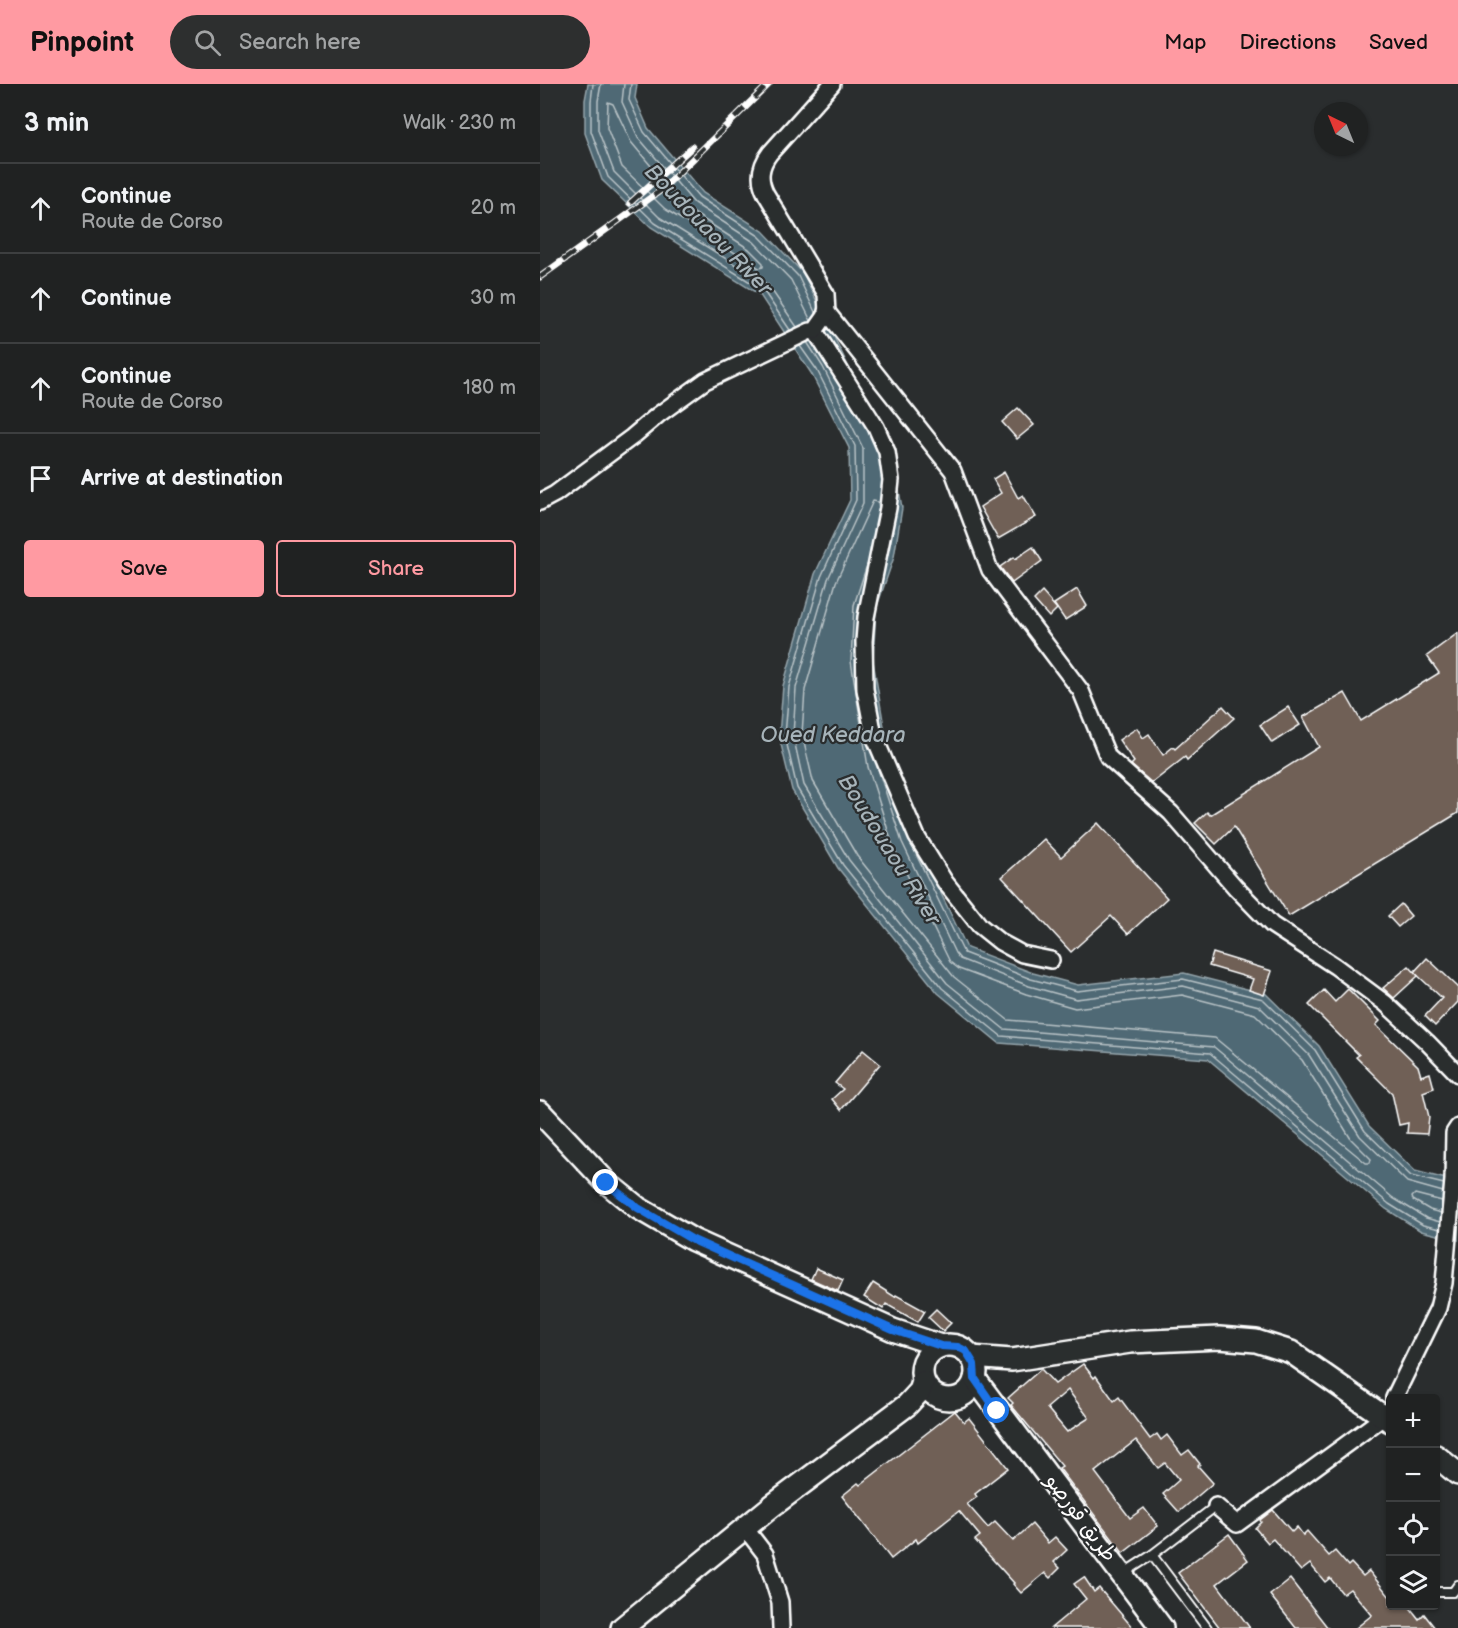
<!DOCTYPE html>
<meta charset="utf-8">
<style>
:root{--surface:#202222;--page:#2d2f2f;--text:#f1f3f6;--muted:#a2a4a5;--line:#3d3f40;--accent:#ff9aa2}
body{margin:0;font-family:"Balsamiq Sans","Playpen Sans Arabic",sans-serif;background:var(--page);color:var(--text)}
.controls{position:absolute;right:18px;bottom:18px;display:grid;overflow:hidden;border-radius:6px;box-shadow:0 2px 4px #0004}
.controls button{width:54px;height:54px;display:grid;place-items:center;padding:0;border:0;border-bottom:2px solid var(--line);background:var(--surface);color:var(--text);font:30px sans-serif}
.compass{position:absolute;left:774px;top:18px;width:54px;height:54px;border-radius:50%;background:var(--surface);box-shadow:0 2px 4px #0004;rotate:317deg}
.stop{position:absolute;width:18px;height:18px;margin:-14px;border:4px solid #1a73e8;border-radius:50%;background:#fff}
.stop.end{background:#1a73e8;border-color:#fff;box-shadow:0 2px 6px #0008}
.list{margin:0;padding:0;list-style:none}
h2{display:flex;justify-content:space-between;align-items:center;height:78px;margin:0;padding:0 24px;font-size:26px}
h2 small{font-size:20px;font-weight:400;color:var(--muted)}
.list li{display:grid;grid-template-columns:39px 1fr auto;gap:18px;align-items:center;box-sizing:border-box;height:90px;padding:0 24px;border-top:2px solid var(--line)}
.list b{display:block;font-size:22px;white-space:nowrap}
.list p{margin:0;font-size:20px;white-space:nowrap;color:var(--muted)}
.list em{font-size:20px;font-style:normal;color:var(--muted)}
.actions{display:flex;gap:12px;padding:18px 24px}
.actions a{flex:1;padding:14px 0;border:2px solid var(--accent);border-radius:6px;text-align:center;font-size:21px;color:var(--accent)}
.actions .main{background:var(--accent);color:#111}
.icon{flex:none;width:33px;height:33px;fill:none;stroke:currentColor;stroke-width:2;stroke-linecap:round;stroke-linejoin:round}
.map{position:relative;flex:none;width:918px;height:1544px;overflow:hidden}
header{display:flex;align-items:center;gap:36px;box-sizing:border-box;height:84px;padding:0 30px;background:var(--accent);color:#111}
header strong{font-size:28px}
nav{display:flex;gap:33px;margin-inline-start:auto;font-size:21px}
.search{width:420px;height:54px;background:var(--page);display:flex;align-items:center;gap:15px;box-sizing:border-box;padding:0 21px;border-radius:33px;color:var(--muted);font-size:22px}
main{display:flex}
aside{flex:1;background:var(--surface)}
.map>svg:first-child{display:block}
</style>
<header>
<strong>Pinpoint</strong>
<div class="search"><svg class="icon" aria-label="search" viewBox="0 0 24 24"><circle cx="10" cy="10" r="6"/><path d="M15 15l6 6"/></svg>Search here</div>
<nav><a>Map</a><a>Directions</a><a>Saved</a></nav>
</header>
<main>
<aside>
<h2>3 min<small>Walk · 230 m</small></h2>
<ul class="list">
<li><svg class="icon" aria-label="ahead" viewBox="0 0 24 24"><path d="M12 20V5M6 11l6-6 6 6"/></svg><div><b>Continue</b><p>Route de Corso</p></div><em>20 m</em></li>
<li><svg class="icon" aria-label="ahead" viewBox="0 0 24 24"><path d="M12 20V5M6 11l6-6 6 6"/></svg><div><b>Continue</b></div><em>30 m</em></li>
<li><svg class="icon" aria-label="ahead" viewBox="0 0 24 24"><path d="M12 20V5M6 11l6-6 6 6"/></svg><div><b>Continue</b><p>Route de Corso</p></div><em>180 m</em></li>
<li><svg class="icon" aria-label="arrive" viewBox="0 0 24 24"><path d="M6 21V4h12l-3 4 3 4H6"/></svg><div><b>Arrive at destination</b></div></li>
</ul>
<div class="actions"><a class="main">Save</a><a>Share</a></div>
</aside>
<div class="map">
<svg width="918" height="1544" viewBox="0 0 918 1544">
<rect width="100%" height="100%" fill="#2a2d2e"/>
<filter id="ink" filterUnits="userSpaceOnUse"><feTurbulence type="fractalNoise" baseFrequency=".0167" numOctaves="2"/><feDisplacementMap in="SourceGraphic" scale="12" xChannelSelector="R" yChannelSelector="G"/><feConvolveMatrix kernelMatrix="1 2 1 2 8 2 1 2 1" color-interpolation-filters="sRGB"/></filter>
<g filter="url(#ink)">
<!-- water -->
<path fill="#4f6974" stroke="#95a5ac" stroke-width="1.5" d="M48,0H97L95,14L108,44L163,109L223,147L263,189L312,290L352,365L362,424L354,473L336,525L333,577L350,678L374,753L427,864L493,889L538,901L644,889L726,910L779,962L829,1042L875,1087L918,1098V1156L881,1147L846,1125L668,975L459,959L398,909L298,784L252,706L239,652L243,602L275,490L310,416L309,364L271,289L220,211L111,143L62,96L45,49V16Z"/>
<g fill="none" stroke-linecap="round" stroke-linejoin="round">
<!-- shore -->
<g stroke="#b9c3c7" stroke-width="1.5">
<path d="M53,0L51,17V47L68,93L115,139L223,206L250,246"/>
<path d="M61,0L58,17V46L74,88L119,133L228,201L257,243"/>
<path d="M84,0L82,18L98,53L154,119L214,158L251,196L271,237"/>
<path d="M91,0L89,16L104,48L159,113L219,152L258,192L276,230"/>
<path d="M68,18L73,20L91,58L146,124L209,165L223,179V183L219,184L125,125L82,83L67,44Z"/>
<path d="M267,258L283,283L323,364V419L288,495L256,604L253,651L264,701L309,776L407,899L464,945L674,963L853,1114L886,1134L900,1138"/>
<path d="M260,262L277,286L315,362L316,416L281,493L249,603L245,652L257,704L303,781L402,904L461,952L670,969L849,1120L883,1141L900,1145"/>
<path d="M327,481L314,521L311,577L328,683L353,762L410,878L419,885L486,910L535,924L642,911L715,930L762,976L811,1055L831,1075L830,1079H826L675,954L468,936L414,893L317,772L273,697L262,650L265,606L296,498L333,417L338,418L339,425"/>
<path d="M337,682L362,758L415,869L420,875L489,902L536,915L643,902L719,922L769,971L820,1052L867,1098L903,1108"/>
<path d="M371,760L424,869L491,895L537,907L643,895L723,915L775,966L825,1047L871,1092L904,1100"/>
<path d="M901,1129L890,1126L873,1116L872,1113L875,1110L902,1117"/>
</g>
</g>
<!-- building -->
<g fill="#706057" stroke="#fff" stroke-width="1.5" fill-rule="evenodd">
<path d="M478,324L494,341L477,355L462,338Z"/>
<path d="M464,388L478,414L483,411L496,433L458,455L440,423L461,409L453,395Z"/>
<path d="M493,463L502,477L472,499L460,483L474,473L475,475Z"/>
<path d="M537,505L547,522L525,536L514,520Z"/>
<path d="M502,508L517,525L509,533L494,516Z"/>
<path d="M918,549V729L749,832L694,743L676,760L655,739L667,728L670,731L779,663L763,633L805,609L821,637L899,589L887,572Z"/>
<path d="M683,622L694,634L647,676L645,673L612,699L591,681L594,678L579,656L597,644L603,654L609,650L623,671L633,663L635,665Z"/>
<path d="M748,623L760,641L732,659L720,641Z"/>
<path d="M558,739L627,814L588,850L571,832L531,868L462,793L504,755L521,773Z"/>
<path d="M861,820L871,832L858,843L848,832Z"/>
<path d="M673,869L732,887L724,911L709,906L713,895L669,882Z"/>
<path d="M887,874L918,903V918L895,942L885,932L902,914L874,888Z"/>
<path d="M869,882L878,892L854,914L843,904Z"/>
<path d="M808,905L840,937L836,941L878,982L881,992L890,989L894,1004L883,1008L889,1033L887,1050L867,1049L868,1039L859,1041L852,1009L816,973L819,971L769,921L784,906L795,918Z"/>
<path d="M323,966L340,980L301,1026L292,1015L303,1005L295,999Z"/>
<path d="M276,1184L303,1196L298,1207L271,1195Z"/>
<path d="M333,1199L355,1213L356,1211L385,1227L378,1238L346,1220L343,1225L324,1213Z"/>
<path d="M396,1225L411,1239L403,1247L388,1233Z"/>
<path d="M543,1280L554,1294L556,1292L574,1317L579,1313L610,1355L617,1350L621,1356L627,1351L642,1371L649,1366L660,1380L658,1382L673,1399L639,1428L623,1410L639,1396L625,1379L618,1384L596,1356L555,1388L590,1434L604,1424L618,1442L583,1469L519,1384L522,1382L471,1321L473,1319L468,1314L501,1285L515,1300ZM528,1306L549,1334L527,1348L507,1324Z"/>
<path d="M415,1327L424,1338L429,1334L468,1384L435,1410L437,1413L427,1420L448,1444L455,1438L473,1457L492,1440L508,1459L515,1453L527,1466L514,1478L520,1484L510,1494L505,1489L481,1509L473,1500L474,1499L435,1456L440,1452L419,1427L378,1459L376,1455L351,1475L302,1412L318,1399L320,1401Z"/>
<path d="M733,1426L752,1448L757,1443L763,1451L767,1447L789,1472L795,1467L808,1482L811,1479L823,1492L829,1487L850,1513V1521H868L879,1535L884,1530L895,1544H816L832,1531L810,1505L803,1510L790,1494L785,1498L770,1480L761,1487L733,1455L728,1459L715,1444L721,1438L720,1436Z"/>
<path d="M689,1450L708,1476L677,1500L710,1544H680L638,1489Z"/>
<path d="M544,1493L554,1508L559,1504L593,1544H511L546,1515L534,1500Z"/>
<path d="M750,1495L788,1544H756L730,1511Z"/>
</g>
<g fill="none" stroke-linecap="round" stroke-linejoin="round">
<defs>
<g id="service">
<path d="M612,1471L676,1422"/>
<path d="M584,1489L612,1471L667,1544"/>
<path d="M896,1508H913L918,1501"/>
</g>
<g id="minor">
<path d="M286,227L413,387L450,486L541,607L568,673L631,729L696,804L732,841L795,882L845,919L887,958L918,990"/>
<path d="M275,247L336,343L347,368L351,396L348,424L326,533L324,557L325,605L334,652L377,753L405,798L440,842L460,858L482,870L511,876"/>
<path d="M0,418L15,410L92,353L118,331L165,297L270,247H275L287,230L286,210L226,110C218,95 220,82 230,69L292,0"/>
<path d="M854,1314L898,1224L904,1199L913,1096L914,1049L918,1043"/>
<path d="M676,1422L697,1440L845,1332L848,1327"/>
<path d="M205,1444L225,1470L240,1518L241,1544"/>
</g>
<g id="secondary">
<path d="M0,1028L67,1099L98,1124L153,1156L353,1246L401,1262"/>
<circle cx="409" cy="1288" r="27"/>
<path d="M431,1273L472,1276L590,1258L679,1254L716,1257L751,1268L850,1337"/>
<path d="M435,1295L622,1544"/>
<path d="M896,1372L918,1390"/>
<path d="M82,1544L232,1422L367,1321L380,1307L383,1298"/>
</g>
</defs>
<!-- service casing -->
<use href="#service" stroke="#fff" stroke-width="12"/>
<!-- minor casing -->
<use href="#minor" stroke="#fff" stroke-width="20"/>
<!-- secondary casing -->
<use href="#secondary" stroke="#fff" stroke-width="26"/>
<!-- service -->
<use href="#service" stroke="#2a2d2e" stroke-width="8"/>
<!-- minor -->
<use href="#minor" stroke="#2a2d2e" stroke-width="15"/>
<!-- secondary -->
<use href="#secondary" stroke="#2a2d2e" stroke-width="21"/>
<defs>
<g id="rail">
<path d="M90,119L152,63"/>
<path d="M0,193L120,107L229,0"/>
</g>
</defs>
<!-- rail casing -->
<use href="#rail" stroke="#fff" stroke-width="7"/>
<!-- rail -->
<use href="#rail" stroke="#2a2d2e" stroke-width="4.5" stroke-dasharray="14" stroke-linecap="butt"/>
</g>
</g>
<g fill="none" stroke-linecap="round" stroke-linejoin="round" filter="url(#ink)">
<!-- route -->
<path stroke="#1a73e8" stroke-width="8" d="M66,1099L98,1124L153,1156L353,1246L401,1262L418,1263L426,1267L434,1280L435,1295L457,1327"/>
</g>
<g text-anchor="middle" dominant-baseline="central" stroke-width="4.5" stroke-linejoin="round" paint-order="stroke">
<!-- street labels -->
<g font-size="21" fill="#fff" stroke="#2a2d2e">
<text transform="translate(541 1434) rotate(53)">طريق قورصو</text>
</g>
<!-- water labels -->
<g font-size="22" font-style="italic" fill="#a7b4ba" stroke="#2a2d2e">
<text transform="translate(168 146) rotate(46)">Boudouaou River</text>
<text x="293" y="651">Oued Keddara</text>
<text transform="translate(349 766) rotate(58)">Boudouaou River</text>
</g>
</g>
</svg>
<div class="controls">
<button>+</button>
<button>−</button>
<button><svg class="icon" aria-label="locate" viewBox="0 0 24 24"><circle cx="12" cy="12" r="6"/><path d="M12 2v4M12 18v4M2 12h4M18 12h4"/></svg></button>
<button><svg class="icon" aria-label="layers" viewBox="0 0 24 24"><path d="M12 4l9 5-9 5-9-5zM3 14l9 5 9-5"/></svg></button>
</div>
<svg class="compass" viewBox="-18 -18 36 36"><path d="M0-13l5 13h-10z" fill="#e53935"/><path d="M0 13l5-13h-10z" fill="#a2a4a5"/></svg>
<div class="stop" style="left:457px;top:1327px"></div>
<div class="stop end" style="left:66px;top:1099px"></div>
</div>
</main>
